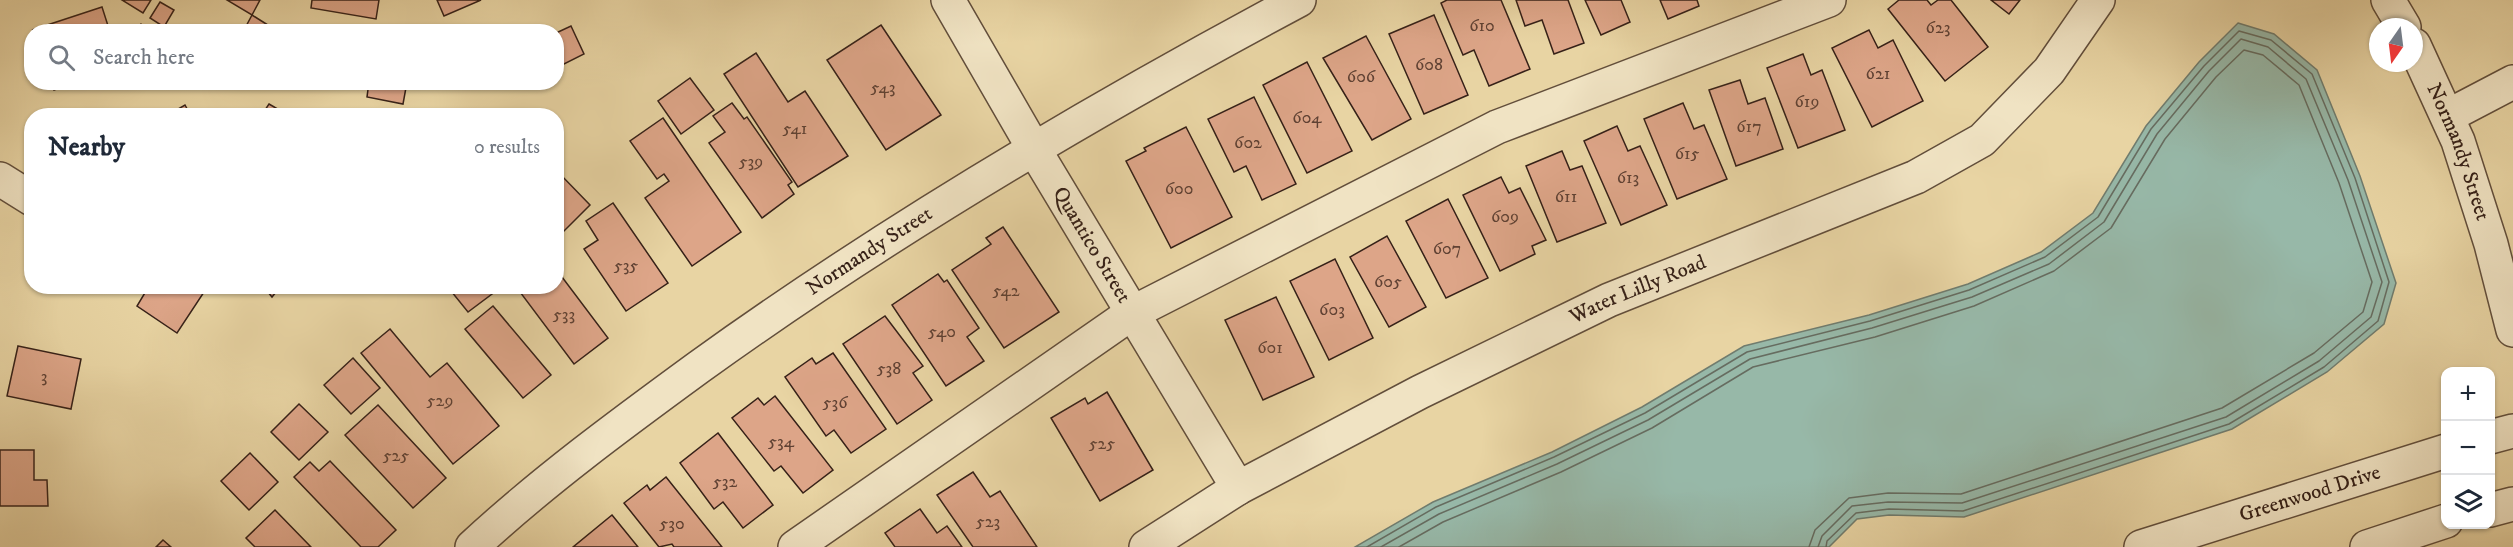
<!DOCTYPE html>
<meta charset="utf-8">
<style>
:root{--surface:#fff;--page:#f6f6f7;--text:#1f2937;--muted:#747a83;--line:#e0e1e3}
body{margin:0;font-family:"IM FELL DW Pica",serif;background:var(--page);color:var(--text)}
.controls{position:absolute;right:18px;bottom:18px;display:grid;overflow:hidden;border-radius:12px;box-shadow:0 2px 4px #0004}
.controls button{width:54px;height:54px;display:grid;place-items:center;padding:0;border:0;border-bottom:2px solid var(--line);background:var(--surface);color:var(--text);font:30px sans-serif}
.compass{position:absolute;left:2369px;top:18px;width:54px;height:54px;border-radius:50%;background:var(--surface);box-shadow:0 2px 4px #0004;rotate:194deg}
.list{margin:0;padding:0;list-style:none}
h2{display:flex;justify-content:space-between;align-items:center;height:78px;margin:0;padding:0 24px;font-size:26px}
h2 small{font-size:20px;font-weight:400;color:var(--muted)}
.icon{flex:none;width:33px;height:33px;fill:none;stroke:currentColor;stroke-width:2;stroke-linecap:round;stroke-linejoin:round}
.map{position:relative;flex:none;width:2513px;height:547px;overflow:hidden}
.search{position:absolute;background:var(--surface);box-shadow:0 2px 4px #0004;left:24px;top:24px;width:540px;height:66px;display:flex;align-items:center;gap:15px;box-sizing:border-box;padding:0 21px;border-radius:24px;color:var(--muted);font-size:22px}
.panel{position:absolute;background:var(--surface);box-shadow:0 2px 4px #0004;left:24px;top:108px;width:540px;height:186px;border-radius:24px}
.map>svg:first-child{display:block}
</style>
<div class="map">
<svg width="2513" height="547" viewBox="0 0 2513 547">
<rect width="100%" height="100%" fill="#e8d4a3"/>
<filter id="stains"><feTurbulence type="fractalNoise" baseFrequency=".00333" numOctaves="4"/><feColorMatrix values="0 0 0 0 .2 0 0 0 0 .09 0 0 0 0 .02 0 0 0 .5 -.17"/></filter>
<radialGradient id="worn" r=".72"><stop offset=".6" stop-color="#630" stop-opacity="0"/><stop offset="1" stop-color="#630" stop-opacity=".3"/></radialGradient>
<!-- water -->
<path fill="#97b8a8" stroke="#707c6e" stroke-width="1.5" d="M2238,23L2274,34L2317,70L2360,176L2396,283L2384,324L2327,372L2232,429L1964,517L1889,515L1857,519L1829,547H1355L1433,502L1552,452L1642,407L1744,346L1869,315L1968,284L2041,252L2093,213L2146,126L2199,62Z"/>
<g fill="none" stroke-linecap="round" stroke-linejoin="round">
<!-- shore -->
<g stroke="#666c60" stroke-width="1.5">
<path d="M1367,547L1436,507L1554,457L1645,413L1747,352L1870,321L1969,290L2045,257L2098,217L2151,129L2204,66L2239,31L2271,40L2312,74L2355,178L2389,282L2378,321L2324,367L2229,424L1963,511L1889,509L1856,513L1827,541L1826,547"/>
<path d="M1381,547L1439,514L1557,464L1648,420L1750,359L1872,328L1972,297L2049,264L2104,222L2157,134L2209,71L2241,39L2268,47L2306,79L2348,180L2382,282L2371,317L2319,361L2226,417L1962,503L1888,502L1852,506L1822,536L1818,547"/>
<path d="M1399,547L1443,522L1561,472L1652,428L1753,367L1875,337L1974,306L2054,271L2111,228L2165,139L2216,77L2244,50L2263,55L2299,85L2339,183L2372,282L2363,312L2314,353L2222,408L1961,494L1888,493L1849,498L1815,530L1809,547"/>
</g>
</g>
<!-- building -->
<g fill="#dda588" stroke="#362118" stroke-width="1.5">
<path d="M122,0H151L143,13Z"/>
<path d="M227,0H260L252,15Z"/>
<path d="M312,0H379L376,19L311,8Z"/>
<path d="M437,0H481L444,16Z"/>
<path d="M1447,0H1501L1530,69L1489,86L1474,50L1463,55L1441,3Z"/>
<path d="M1516,0H1568L1584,43L1554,54L1542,20L1525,26Z"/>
<path d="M1585,0H1621L1630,22L1601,35Z"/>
<path d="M1660,0H1697L1699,6L1668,19Z"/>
<path d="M1899,0H1927L1931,5L1938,0H1951L1988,47L1945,81L1888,9Z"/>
<path d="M1991,0H2020L2009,14Z"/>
<path d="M160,2L174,10L164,27L150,18Z"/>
<path d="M102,7L110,32L32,30Z"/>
<path d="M252,15L279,32H243Z"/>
<path d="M1434,15L1468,95L1424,114L1389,34Z"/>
<path d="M141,24L152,32H136Z"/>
<path d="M881,25L941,115L886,150L827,60Z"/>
<path d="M571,26L584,54L562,65L556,54V33Z"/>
<path d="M1869,30L1878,48L1893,40L1923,101L1872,127L1832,48Z"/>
<path d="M1366,36L1411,119L1372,140L1323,58Z"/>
<path d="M756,53L788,102L805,91L848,156L798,187L724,74Z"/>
<path d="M1803,54L1811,75L1822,70L1845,130L1798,148L1767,68Z"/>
<path d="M1307,62L1352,151L1307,173L1263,85Z"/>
<path d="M690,78L714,110L681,134L658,101Z"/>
<path d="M1740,80L1748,104L1765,98L1783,149L1736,166L1709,90Z"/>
<path d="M51,82H76L54,90Z"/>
<path d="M205,82H225L223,88Z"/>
<path d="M369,82H407L403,104L367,97Z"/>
<path d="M1254,97L1296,184L1262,200L1246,166L1234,172L1208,119Z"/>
<path d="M732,103L744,119L747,117L792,182L788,185L794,194L762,218L709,143L725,132L713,116Z"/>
<path d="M1683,103L1694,129L1704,125L1727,179L1677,199L1644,119Z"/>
<path d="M269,104L288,115L261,116Z"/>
<path d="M185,105L191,116H166Z"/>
<path d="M663,118L741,232L692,266L645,198L669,181L664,174L657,179L630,141Z"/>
<path d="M1617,126L1628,151L1640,146L1667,205L1621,225L1584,141Z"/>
<path d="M1186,127L1232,217L1171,248L1126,161L1146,151L1144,148Z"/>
<path d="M1562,151L1570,170L1582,166L1606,223L1557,242L1526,166Z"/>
<path d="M559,173L590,205L562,233L556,227V176Z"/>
<path d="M1501,177L1509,193L1520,188L1546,240L1532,246L1535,254L1500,271L1463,195Z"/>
<path d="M1448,199L1488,278L1446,298L1406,221Z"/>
<path d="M613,203L668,283L626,311L584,249L598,240L586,221Z"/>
<path d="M1003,227L1059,312L1004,348L952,270L991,244L986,238Z"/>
<path d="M1387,236L1426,307L1389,327L1350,257Z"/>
<path d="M1335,259L1373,338L1329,360L1290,281Z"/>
<path d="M938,274L944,282L947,280L979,328L967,337L984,361L946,386L892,305Z"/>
<path d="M562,277L608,338L574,364L520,292L528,286L546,289L556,286V281Z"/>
<path d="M149,286H208L177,333L137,306Z"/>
<path d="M263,286H281L272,297Z"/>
<path d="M447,286H499L500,288L468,312Z"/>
<path d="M1276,297L1314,377L1263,400L1225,320Z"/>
<path d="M493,306L551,375L523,398L465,329Z"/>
<path d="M885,316L923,366L913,373L932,400L897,424L843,344Z"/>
<path d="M390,329L430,377L447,363L499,426L453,464L361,353Z"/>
<path d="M18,346L81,359L71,409L7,396Z"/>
<path d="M833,353L886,429L851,453L834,430L826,436L785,377L812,358L816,364Z"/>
<path d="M353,358L380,388L351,414L324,385Z"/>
<path d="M1107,392L1153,470L1100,501L1051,418L1085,398L1088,404Z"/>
<path d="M775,396L833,470L803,493L781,466L774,471L732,418L758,398L764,405Z"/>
<path d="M299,404L328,432L299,460L271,432Z"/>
<path d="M378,405L446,478L413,508L345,435Z"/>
<path d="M718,433L773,505L743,528L723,502L714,509L680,463Z"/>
<path d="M0,450H34V480H47L48,506H0Z"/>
<path d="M250,453L278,482L249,510L221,481Z"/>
<path d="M330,461L396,530L378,547H361L294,477L310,462L319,471Z"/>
<path d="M973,472L990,497L1000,491L1037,547H973L937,495Z"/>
<path d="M666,477L722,547H674L672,544L659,547L624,503L647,485L650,490Z"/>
<path d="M920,509L937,533L947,526L962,547H895L885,533Z"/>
<path d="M275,510L311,547H255L246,538Z"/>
<path d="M612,515L638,547H573Z"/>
<path d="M163,540L171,547H156Z"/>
</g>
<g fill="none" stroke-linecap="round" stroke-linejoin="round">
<defs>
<g id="minor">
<path id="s1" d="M948,0L1034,149L1238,488"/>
<path d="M2388,0L2404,27"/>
<path id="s2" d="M2414,45L2458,141L2491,244L2513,330"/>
<path d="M2448,116L2513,82"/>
<path d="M0,179L32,199"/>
<path d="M2490,437L2513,431"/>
<path d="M2490,510L2513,504"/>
<path id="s3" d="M472,547C542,482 621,424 699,367C889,230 1091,111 1299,0"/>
<path d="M795,547L1132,313L1497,127L1829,0"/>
<path id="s4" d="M1146,547L1238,488L1420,392L1609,300L1916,177L1982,140L2049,71L2098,0"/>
<path id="s5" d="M2141,547L2446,451"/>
<path d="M2367,547L2446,521"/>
</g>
</defs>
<!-- minor casing -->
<use href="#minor" stroke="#624e3b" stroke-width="36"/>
<!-- minor -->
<use href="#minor" stroke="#f0e3c3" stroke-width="33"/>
</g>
<g text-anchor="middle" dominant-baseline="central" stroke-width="6" stroke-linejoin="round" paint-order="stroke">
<!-- number labels -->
<g font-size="18" fill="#604234">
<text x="1482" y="26">610</text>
<text x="1938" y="28">623</text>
<text x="1429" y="65">608</text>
<text x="1878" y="74">621</text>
<text x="1361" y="77">606</text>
<text x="883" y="88">543</text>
<text x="1807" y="102">619</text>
<text x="1307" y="118">604</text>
<text x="1749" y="127">617</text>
<text x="795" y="129">541</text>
<text x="1248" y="143">602</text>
<text x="1687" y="154">615</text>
<text x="751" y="162">539</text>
<text x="1628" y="178">613</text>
<text x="1179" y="189">600</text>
<text x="1566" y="197">611</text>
<text x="1505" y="217">609</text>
<text x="1447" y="249">607</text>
<text x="626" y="266">535</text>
<text x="1388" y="282">605</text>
<text x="1006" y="291">542</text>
<text x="1332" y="310">603</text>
<text x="564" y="315">533</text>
<text x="942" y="332">540</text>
<text x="1270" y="348">601</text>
<text x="889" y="369">538</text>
<text x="44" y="377">3</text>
<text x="440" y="401">529</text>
<text x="835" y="403">536</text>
<text x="781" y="442">534</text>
<text x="1102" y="444">525</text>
<text x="396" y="456">525</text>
<text x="725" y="482">532</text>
<text x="988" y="522">523</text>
<text x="672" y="524">530</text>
</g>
<!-- street labels -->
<g font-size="21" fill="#362118" stroke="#f0e3c3">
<text stroke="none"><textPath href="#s2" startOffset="116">Normandy Street</textPath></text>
<text stroke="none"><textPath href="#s1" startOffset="284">Quantico Street</textPath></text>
<text stroke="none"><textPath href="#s3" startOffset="496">Normandy Street</textPath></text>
<text stroke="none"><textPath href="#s4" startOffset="556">Water Lilly Road</textPath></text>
<text stroke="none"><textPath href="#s5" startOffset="177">Greenwood Drive</textPath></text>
</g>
</g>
<rect width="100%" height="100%" filter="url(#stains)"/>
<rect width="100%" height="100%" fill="url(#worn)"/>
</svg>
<div class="controls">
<button>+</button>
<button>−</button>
<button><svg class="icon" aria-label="layers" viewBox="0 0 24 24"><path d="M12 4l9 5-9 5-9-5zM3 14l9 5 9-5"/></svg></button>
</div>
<svg class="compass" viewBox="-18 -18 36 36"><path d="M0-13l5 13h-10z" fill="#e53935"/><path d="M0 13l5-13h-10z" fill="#747a83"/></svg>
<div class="search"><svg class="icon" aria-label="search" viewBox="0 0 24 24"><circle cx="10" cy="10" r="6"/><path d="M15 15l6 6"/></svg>Search here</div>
<section class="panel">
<h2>Nearby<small>0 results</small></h2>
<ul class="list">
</ul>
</section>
</div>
